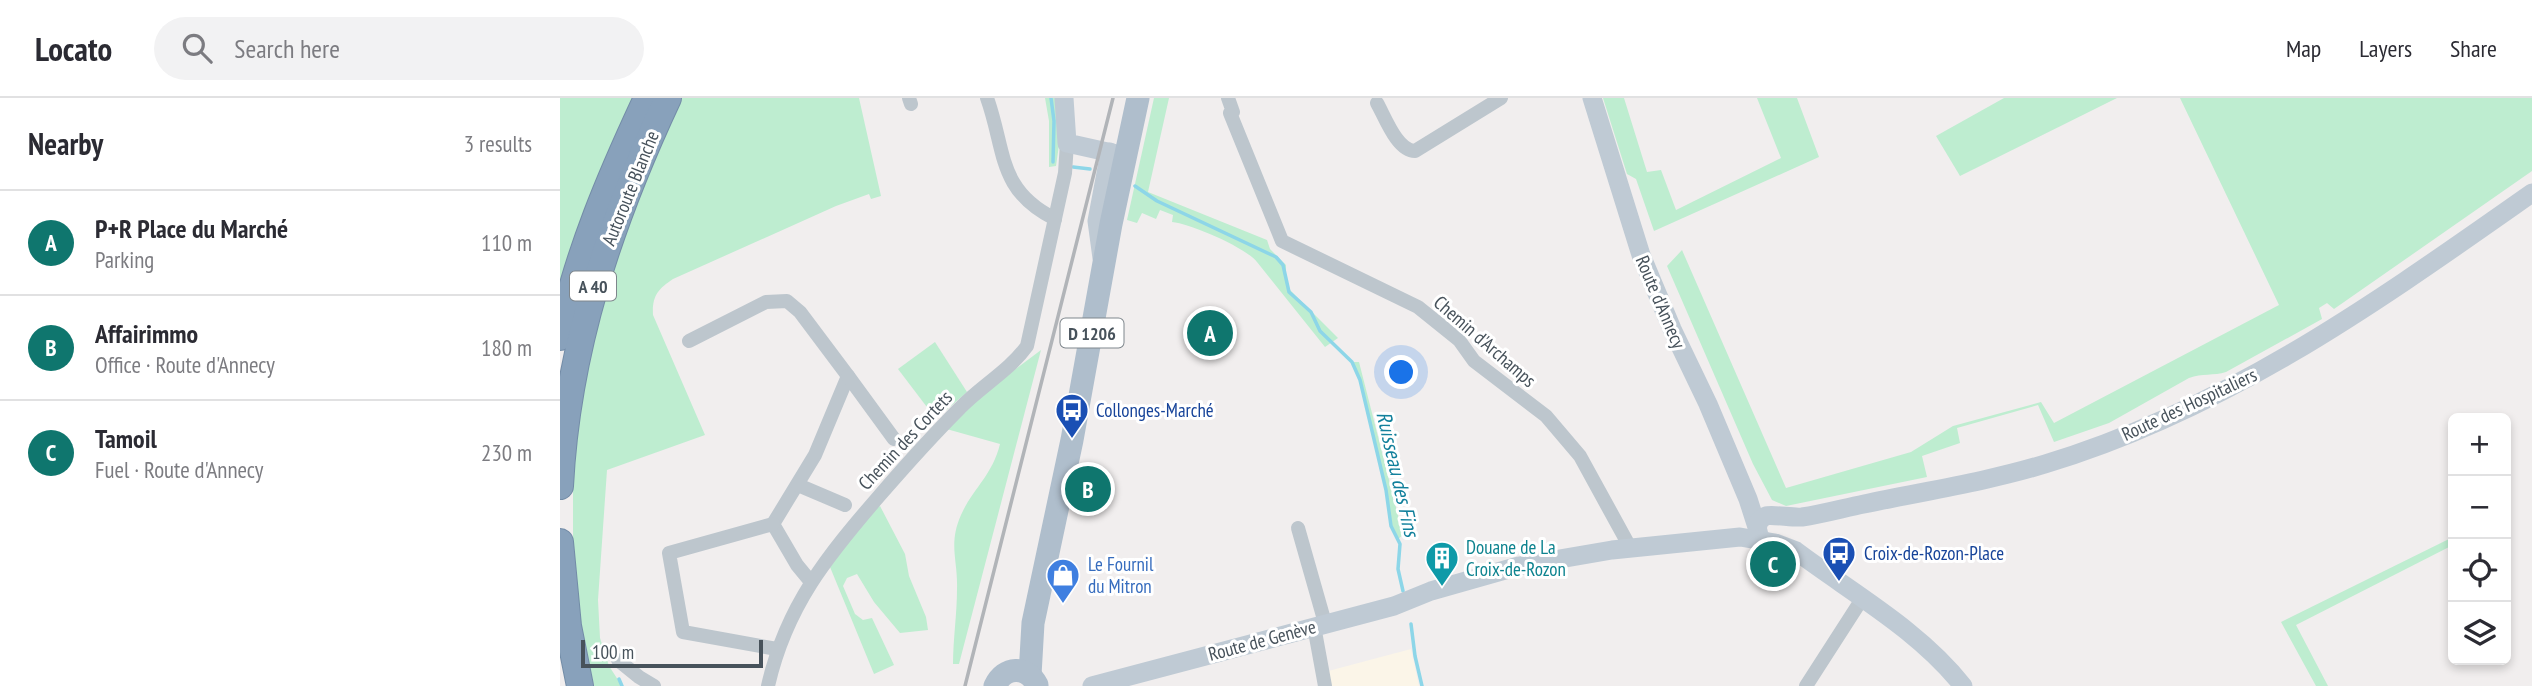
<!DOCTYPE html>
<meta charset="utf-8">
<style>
:root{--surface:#fff;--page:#f2f2f3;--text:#2b2b33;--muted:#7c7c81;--line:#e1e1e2;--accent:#0f766e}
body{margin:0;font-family:"PT Sans Narrow",sans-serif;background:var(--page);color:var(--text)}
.controls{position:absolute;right:21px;bottom:21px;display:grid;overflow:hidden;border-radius:10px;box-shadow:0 4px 10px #0003}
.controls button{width:63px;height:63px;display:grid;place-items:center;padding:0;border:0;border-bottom:2px solid var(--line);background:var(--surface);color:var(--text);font:35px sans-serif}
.scale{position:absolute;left:21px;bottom:18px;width:182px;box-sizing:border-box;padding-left:7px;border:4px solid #47525b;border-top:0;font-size:19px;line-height:24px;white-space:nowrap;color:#47525b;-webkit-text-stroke:5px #fff;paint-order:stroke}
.you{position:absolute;left:842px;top:275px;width:24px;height:24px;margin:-18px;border:5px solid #fff;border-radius:50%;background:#1a73e8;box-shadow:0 0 0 10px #1a73e833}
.badge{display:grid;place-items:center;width:46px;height:46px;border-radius:50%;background:var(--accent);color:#fff;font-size:23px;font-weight:700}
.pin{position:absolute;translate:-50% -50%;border:4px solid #fff;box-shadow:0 2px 7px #0006}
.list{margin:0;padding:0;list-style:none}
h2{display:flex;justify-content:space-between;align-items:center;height:91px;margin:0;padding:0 28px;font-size:30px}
h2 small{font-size:23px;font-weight:400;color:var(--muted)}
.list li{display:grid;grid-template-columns:46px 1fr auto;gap:21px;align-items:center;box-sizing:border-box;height:105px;padding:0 28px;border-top:2px solid var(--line)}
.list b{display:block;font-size:26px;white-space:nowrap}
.list p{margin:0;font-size:23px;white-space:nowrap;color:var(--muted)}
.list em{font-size:23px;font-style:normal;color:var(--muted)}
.icon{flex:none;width:38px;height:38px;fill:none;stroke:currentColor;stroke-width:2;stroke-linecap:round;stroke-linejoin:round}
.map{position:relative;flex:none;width:1972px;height:588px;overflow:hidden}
header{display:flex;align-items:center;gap:42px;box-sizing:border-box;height:98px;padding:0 35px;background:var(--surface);border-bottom:2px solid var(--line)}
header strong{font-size:33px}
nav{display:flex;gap:38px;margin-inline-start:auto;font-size:24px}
.search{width:490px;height:63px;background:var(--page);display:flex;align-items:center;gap:18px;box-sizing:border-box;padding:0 24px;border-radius:38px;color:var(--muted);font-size:26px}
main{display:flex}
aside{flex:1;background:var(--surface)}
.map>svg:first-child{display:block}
</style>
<header>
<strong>Locato</strong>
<div class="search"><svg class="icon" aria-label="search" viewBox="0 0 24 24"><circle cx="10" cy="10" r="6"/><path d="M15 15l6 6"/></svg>Search here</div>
<nav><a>Map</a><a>Layers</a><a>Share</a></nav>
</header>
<main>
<aside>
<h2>Nearby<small>3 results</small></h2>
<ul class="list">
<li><span class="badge">A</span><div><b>P+R Place du Marché</b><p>Parking</p></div><em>110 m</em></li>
<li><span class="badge">B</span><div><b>Affairimmo</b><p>Office · Route d'Annecy</p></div><em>180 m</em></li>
<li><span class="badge">C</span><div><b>Tamoil</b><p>Fuel · Route d'Annecy</p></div><em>230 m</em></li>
</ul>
</aside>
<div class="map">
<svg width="1972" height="588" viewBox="0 0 1972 588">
<rect width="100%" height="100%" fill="#f1eeee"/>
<!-- commercial -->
<path fill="#fbf5e8" d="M851,551L859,588H759L757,576Z"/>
<!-- green -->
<g fill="#beedd0">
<path d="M0,0H72L36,84L0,187Z"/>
<path d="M122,0H299L321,98L311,101L309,96L276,108L113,181C98,191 92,198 93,217L145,337L47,372L38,502L40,540L49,568L62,588H34L22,533L13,453V379L22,290L56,156L97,52Z"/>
<path d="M485,0H497L499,47L496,68L489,69V23Z"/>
<path d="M594,0H609L588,94L707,142L710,151L726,167V179L730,192L778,240L765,249L697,164C685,149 631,126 612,124L613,117L600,112L596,121L582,115L577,125L567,122Z"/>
<path d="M1043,0H1064L1087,74L1101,72L1116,112L1221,60L1197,0H1237L1259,59L1094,133L1076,81L1067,76Z"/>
<path d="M1444,0H1557L1400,78L1376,38Z"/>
<path d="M1620,0H1972V73L1774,211L1767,205L1759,210L1762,221L1666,274C1654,278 1642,275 1629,280L1549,325L1494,344L1478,307L1397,330L1400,345L1362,358L1367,379L1226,408L1212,402L1193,366L1107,168L1122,152L1226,390L1351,354L1393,328L1481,304L1494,325L1719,207Z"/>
<path d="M375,244L407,294L376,321L338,271Z"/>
<path d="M481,252L399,566H393C393,541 397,516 397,491C398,462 388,446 401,417C413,390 432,378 440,346L383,330L410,305Z"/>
<path d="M799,264L843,437L838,441L831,428L826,392L800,282L792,264Z"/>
<path d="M320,408L345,456L349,478L366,519L368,532L340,535L314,504L297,476L287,480L283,488L295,516L303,522L312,520L334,567L314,576L270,469L308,415Z"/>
<path d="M1893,439V447L1736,527L1768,588H1756L1721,524Z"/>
</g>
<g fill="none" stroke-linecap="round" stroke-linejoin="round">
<!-- stream -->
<g stroke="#8dd6e8" stroke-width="3.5">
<path d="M491,0L494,23L493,64"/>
<path d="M513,69L530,71"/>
<path d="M575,88L597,103L716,159L723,167L729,194L751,214L760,233L792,264L800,282L826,392L831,428L840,446L838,471L843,493"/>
<path d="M851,526L855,558L862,588"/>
<path d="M59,581L62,588"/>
</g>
<defs>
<g id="highway">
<path d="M0,239C17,156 51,77 87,0"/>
<path d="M0,388C7,251 50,124 108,0"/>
<path d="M0,444L8,528L20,588"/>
</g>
</defs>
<!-- highway casing -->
<use href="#highway" stroke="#738ca7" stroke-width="28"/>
<!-- street -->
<g stroke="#bdc6cd" stroke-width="14">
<path d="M349,0L351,6"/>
<path d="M427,0C446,53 437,92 495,121"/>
<path d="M668,0L673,14L670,15L722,143L858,209L899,242L914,263L986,318L1020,358L1071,451"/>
<path d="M817,5C825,19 837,53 855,53L941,0"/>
<path d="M129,243L206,204L227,203L240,214L288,278L255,357L213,426L237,467L251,484"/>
<path d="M288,278L334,341"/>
<path d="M238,387L285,407"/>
<path d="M213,426L109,455L123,534L217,551"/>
<path d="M738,430L765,525"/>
<path d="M754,528L765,588"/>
<path d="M58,562L79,579L94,588"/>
<path d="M208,588C226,508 268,457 320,397C346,367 372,338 400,310C421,288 449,273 467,248L505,75L507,45"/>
<path d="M1246,588L1302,501"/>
</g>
<!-- secondary -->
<g stroke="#bfcad4" stroke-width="19">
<path d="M504,0L507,45L561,57"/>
<path d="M1032,0L1081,157L1112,231L1148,306L1188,401L1197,429"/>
<path d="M542,160L537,123L550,54"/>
<path d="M1204,444C1196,436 1194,423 1206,418C1212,416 1233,420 1242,419C1263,416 1284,410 1304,406C1365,393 1426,384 1485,366C1668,311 1818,203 1972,95"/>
<path d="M532,588L834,508L871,493L959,468L1052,452L1180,439L1215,445L1236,453C1292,495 1359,532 1403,588"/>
</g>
<!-- primary -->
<g stroke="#afbecc" stroke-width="23">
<path d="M470,577L473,525L512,342L551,126L578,0"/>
<path d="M435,588C444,568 467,567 477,587"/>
</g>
<!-- highway -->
<use href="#highway" stroke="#88a1bb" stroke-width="26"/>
<!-- rail -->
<path stroke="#b1b4b8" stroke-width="3.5" d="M405,588L553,0"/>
</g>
<!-- icons -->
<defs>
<symbol id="bus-pin" viewBox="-11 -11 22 30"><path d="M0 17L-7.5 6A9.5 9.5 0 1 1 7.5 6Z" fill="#1a4fb4" stroke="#fff"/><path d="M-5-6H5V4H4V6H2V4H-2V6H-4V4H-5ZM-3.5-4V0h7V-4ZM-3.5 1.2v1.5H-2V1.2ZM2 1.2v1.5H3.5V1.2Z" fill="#fff"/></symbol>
<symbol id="building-pin" viewBox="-11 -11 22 30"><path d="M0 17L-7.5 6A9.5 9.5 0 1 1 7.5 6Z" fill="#0f9aa8" stroke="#fff"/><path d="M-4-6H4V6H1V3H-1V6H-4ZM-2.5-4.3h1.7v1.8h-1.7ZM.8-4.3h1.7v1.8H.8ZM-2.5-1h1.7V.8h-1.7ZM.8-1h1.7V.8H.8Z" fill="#fff"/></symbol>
<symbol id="shop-pin" viewBox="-11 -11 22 30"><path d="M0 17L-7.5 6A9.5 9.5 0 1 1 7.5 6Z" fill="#3f7fe0" stroke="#fff"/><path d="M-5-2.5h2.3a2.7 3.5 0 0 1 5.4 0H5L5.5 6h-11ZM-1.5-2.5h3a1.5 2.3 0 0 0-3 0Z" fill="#fff"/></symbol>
</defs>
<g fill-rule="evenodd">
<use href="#bus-pin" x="493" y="293" width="38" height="52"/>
<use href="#bus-pin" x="1260" y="436" width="38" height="52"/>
<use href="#building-pin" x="863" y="441" width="38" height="52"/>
<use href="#shop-pin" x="484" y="458" width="38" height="52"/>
</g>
<g text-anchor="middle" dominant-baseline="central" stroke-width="6" stroke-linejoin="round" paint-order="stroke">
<!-- shield labels -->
<g fill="#fff" stroke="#7e868c" stroke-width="2">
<rect x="10" y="173.5" width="46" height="29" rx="5"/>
<rect x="500.5" y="220.5" width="63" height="29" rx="5"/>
</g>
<g font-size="18" font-weight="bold" fill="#47525b">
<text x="33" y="188">A 40</text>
<text x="532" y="235">D 1206</text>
</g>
<!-- street labels -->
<g font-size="19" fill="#47525b" stroke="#fff">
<text transform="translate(70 90) rotate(-68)">Autoroute Blanche</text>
<text transform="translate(1101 204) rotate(67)">Route d'Annecy</text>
<text transform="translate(925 243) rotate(41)">Chemin d'Archamps</text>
<text transform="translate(1629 306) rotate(-25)">Route des Hospitaliers</text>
<text transform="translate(345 342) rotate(-47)">Chemin des Cortets</text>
<text transform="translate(702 542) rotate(-15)">Route de Genève</text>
</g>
<!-- transit labels -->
<g font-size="19" fill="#164399" stroke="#fff" text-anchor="start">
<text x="536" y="312">Collonges-Marché</text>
<text x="1304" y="455">Croix-de-Rozon-Place</text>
</g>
<!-- culture labels -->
<g font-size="19" fill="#0d838f" stroke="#fff" text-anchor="start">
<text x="906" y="449">Douane de La<tspan x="906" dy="22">Croix-de-Rozon</tspan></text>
</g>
<!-- shop labels -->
<g font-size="19" fill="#366cbe" stroke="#fff" text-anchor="start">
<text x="528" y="466">Le Fournil<tspan x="528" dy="22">du Mitron</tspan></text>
</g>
<!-- water labels -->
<g font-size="21" font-style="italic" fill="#12809c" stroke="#fff">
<text transform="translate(838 376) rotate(77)">Ruisseau des Fins</text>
</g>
</g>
</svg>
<div class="controls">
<button>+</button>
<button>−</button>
<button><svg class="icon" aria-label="locate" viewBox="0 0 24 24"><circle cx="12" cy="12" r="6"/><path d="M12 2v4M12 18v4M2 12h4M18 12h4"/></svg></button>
<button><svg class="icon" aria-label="layers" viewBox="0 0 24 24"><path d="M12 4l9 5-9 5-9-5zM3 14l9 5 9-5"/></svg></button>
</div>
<div class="scale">100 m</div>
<div class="you"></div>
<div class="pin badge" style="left:650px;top:235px">A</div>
<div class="pin badge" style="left:528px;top:391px">B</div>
<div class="pin badge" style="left:1213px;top:466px">C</div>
</div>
</main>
